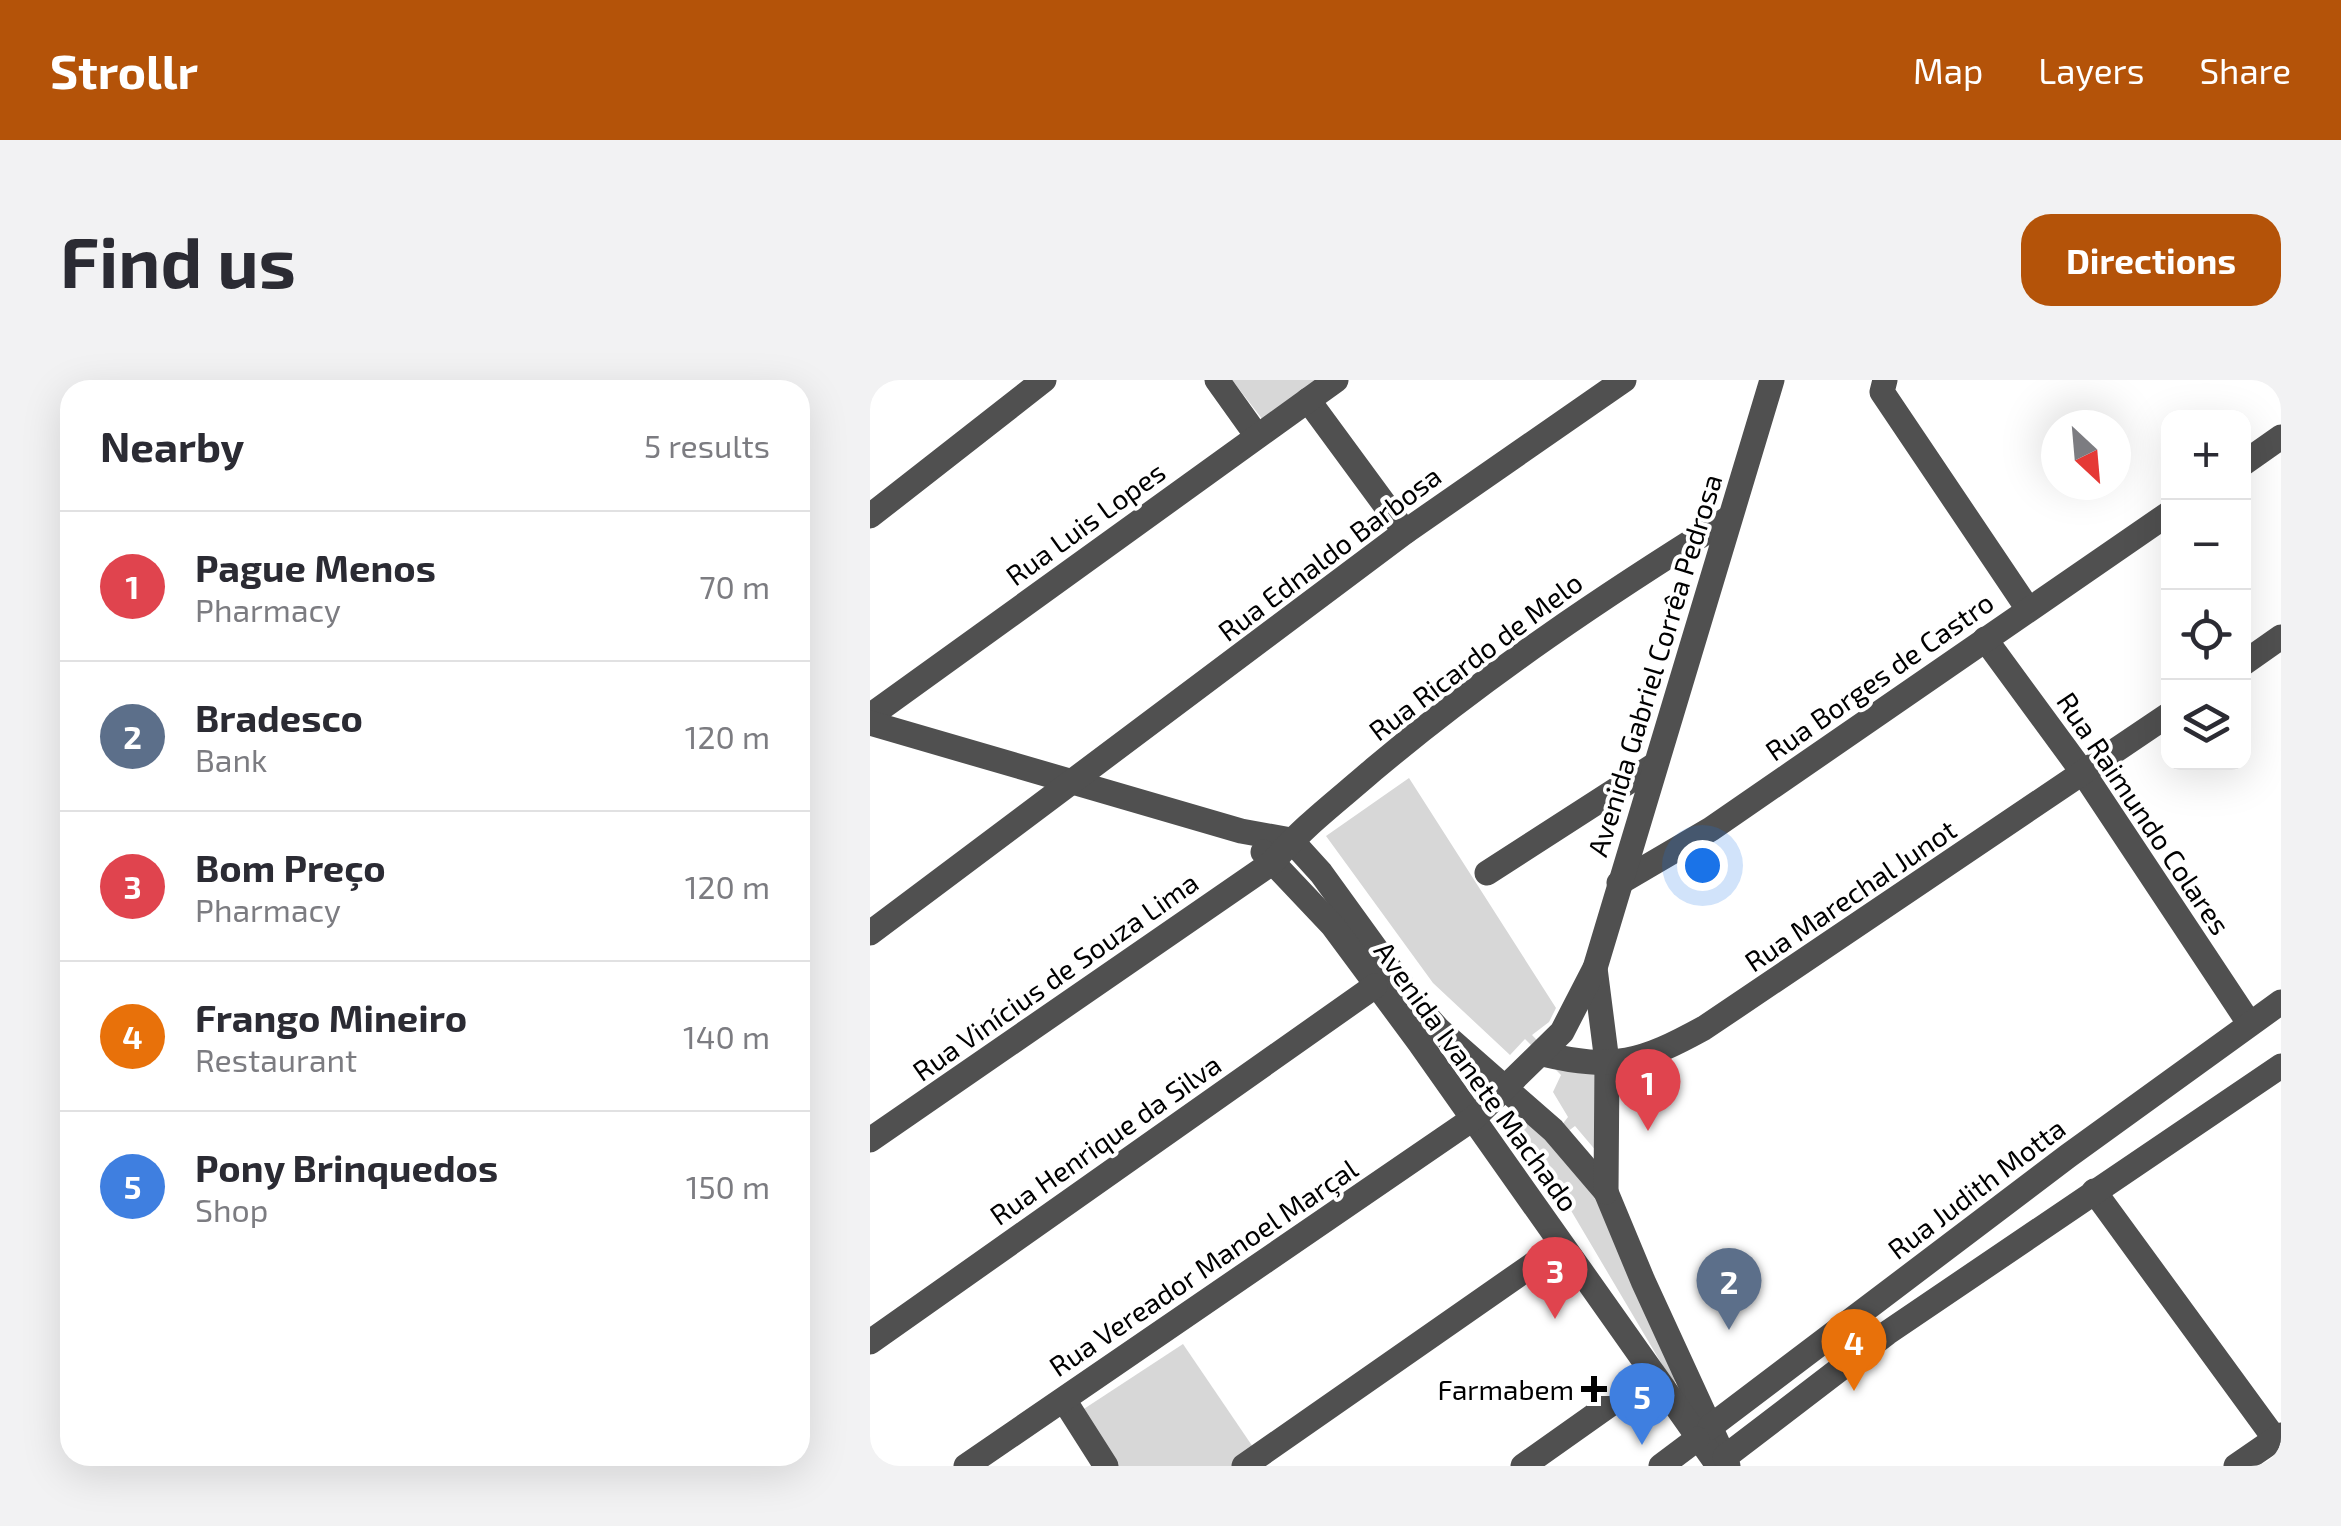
<!DOCTYPE html>
<meta charset="utf-8">
<style>
:root{--surface:#fff;--page:#f2f2f3;--text:#2b2b33;--muted:#7c7c81;--line:#e1e1e2;--accent:#b45309}
body{margin:0;font-family:"Exo 2",sans-serif;background:var(--page);color:var(--text)}
.controls{position:absolute;right:30px;top:30px;display:grid;overflow:hidden;border-radius:20px;box-shadow:0 10px 40px #0002}
.controls button{width:90px;height:90px;display:grid;place-items:center;padding:0;border:0;border-bottom:2px solid var(--line);background:var(--surface);color:var(--text);font:50px sans-serif}
.compass{position:absolute;left:1171px;top:30px;width:90px;height:90px;border-radius:50%;background:var(--surface);box-shadow:0 10px 40px #0002;rotate:154deg}
.you{position:absolute;left:832px;top:485px;width:35px;height:35px;margin:-25px;border:8px solid #fff;border-radius:50%;background:#1a73e8;box-shadow:0 0 0 15px #1a73e833}
.badge{display:grid;place-items:center;width:65px;height:65px;border-radius:50%;background:var(--accent);color:#fff;font-size:32px;font-weight:700}
.pin{position:absolute;translate:-50% -82px;filter:drop-shadow(0 2px 5px #0008)}
.pin::after{content:'';position:absolute;top:52px;width:35px;height:30px;background:inherit;clip-path:polygon(0 0,100% 0,50% 100%)}
.list{margin:0;padding:0;list-style:none}
h2{display:flex;justify-content:space-between;align-items:center;height:130px;margin:0;padding:0 40px;font-size:42px}
h2 small{font-size:32px;font-weight:400;color:var(--muted)}
.list li{display:grid;grid-template-columns:65px 1fr auto;gap:30px;align-items:center;box-sizing:border-box;height:150px;padding:0 40px;border-top:2px solid var(--line)}
.list b{display:block;font-size:38px;white-space:nowrap}
.list p{margin:0;font-size:32px;white-space:nowrap;color:var(--muted)}
.list em{font-size:32px;font-style:normal;color:var(--muted)}
.icon{flex:none;width:55px;height:55px;fill:none;stroke:currentColor;stroke-width:2;stroke-linecap:round;stroke-linejoin:round}
.map{position:relative;flex:none;width:1411px;height:1086px;overflow:hidden;border-radius:30px}
header{display:flex;align-items:center;gap:60px;box-sizing:border-box;height:140px;padding:0 50px;background:var(--accent);color:#fff}
header strong{font-size:48px}
nav{display:flex;gap:55px;margin-inline-start:auto;font-size:35px}
.intro{display:flex;align-items:center;justify-content:space-between;box-sizing:border-box;height:240px;padding:0 60px}
h1{margin:0;font-size:70px}
.button{padding:25px 45px;border-radius:30px;background:var(--accent);color:#fff;font-size:35px;font-weight:700}
main{display:flex;gap:60px;padding:0 60px}
aside{flex:1;background:var(--surface);border-radius:30px;box-shadow:0 10px 40px #0002}
.map>svg:first-child{display:block}
</style>
<header>
<strong>Strollr</strong>
<nav><a>Map</a><a>Layers</a><a>Share</a></nav>
</header>
<div class="intro"><h1>Find us</h1><a class="button">Directions</a></div>
<main>
<aside>
<h2>Nearby<small>5 results</small></h2>
<ul class="list">
<li><span class="badge" style="background:#e0444e">1</span><div><b>Pague Menos</b><p>Pharmacy</p></div><em>70 m</em></li>
<li><span class="badge" style="background:#5c6f8a">2</span><div><b>Bradesco</b><p>Bank</p></div><em>120 m</em></li>
<li><span class="badge" style="background:#e0444e">3</span><div><b>Bom Preço</b><p>Pharmacy</p></div><em>120 m</em></li>
<li><span class="badge" style="background:#e8710a">4</span><div><b>Frango Mineiro</b><p>Restaurant</p></div><em>140 m</em></li>
<li><span class="badge" style="background:#3f7fe0">5</span><div><b>Pony Brinquedos</b><p>Shop</p></div><em>150 m</em></li>
</ul>
</aside>
<div class="map">
<svg width="1411" height="1086" viewBox="0 0 1411 1086">
<rect width="100%" height="100%" fill="#fff"/>
<!-- green -->
<g fill="#d7d7d7">
<path d="M362,0H459L396,44Z"/>
<path d="M539,398L686,628L679,642L662,655L696,691L726,692L738,785L705,746L689,758L766,881L813,997L803,1003L651,746L664,739L685,754L698,737L683,712L691,695L655,659L640,675L563,603L456,456Z"/>
<path d="M313,964L385,1070L362,1086H229L197,1040Z"/>
</g>
<g fill="none" stroke-linecap="round" stroke-linejoin="round">
<!-- minor -->
<g stroke="#505050" stroke-width="25">
<path d="M347,0L387,56"/>
<path d="M1015,0L1012,12L1158,229"/>
<path d="M438,20L535,152"/>
<path d="M1374,83L1411,57"/>
<path d="M0,136L174,0"/>
<path d="M1115,259L1214,394L1379,643"/>
<path d="M1374,283L1411,257"/>
<path d="M0,336L466,0"/>
<path d="M0,343L371,451L421,460L451,493L545,623L569,650L683,750L736,812L773,901L858,1086"/>
<path d="M393,472L463,546L549,662L845,1081"/>
<path d="M617,493L783,386"/>
<path d="M749,503L841,449L1298,134"/>
<path d="M0,553L535,152L754,0"/>
<path d="M725,588L737,682L736,812"/>
<path d="M673,674C744,691 772,682 834,648L1298,335"/>
<path d="M0,760L403,482C432,447 470,419 504,389C616,295 735,215 859,138"/>
<path d="M1224,811L1405,1059"/>
<path d="M0,962L505,606"/>
<path d="M194,1020L236,1086"/>
<path d="M840,1047L1198,776L1411,622"/>
<path d="M855,1077L1017,953L1411,686"/>
<path d="M96,1086L604,738L692,652L725,588L902,0"/>
<path d="M374,1086L691,865"/>
<path d="M653,1086L783,994"/>
<path d="M791,1086L827,1059"/>
<path d="M1366,1086L1411,1055"/>
</g>
</g>
<!-- markers -->
<path fill="#000" stroke="#fff" stroke-width="4" d="M719 994h10v10h10v10h-10v10h-10v-10h-10v-10h10z"/>
<g text-anchor="middle" dominant-baseline="central" stroke-width="8" stroke-linejoin="round" paint-order="stroke">
<!-- street labels -->
<g font-size="28" fill="#000" stroke="#fff">
<text transform="translate(215 143) rotate(-36)">Rua Luis Lopes</text>
<text transform="translate(459 173) rotate(-37)">Rua Ednaldo Barbosa</text>
<text transform="translate(605 276) rotate(-37)">Rua Ricardo de Melo</text>
<text transform="translate(784 285) rotate(-73)">Avenida Gabriel Corrêa Pedrosa</text>
<text transform="translate(1009 296) rotate(-35)">Rua Borges de Castro</text>
<text transform="translate(1274 433) rotate(56)">Rua Raimundo Colares</text>
<text transform="translate(980 515) rotate(-34)">Rua Marechal Junot</text>
<text transform="translate(185 596) rotate(-35)">Rua Vinícius de Souza Lima</text>
<text transform="translate(607 696) rotate(54)">Avenida Ivanete Machado</text>
<text transform="translate(235 759) rotate(-35)">Rua Henrique da Silva</text>
<text transform="translate(1106 808) rotate(-37)">Rua Judith Motta</text>
<text transform="translate(333 887) rotate(-34)">Rua Vereador Manoel Marçal</text>
</g>
<!-- poi labels -->
<g font-size="28" fill="#000" stroke="#fff" text-anchor="end">
<text x="704" y="1009">Farmabem</text>
</g>
</g>
</svg>
<div class="controls">
<button>+</button>
<button>−</button>
<button><svg class="icon" aria-label="locate" viewBox="0 0 24 24"><circle cx="12" cy="12" r="6"/><path d="M12 2v4M12 18v4M2 12h4M18 12h4"/></svg></button>
<button><svg class="icon" aria-label="layers" viewBox="0 0 24 24"><path d="M12 4l9 5-9 5-9-5zM3 14l9 5 9-5"/></svg></button>
</div>
<svg class="compass" viewBox="-18 -18 36 36"><path d="M0-13l5 13h-10z" fill="#e53935"/><path d="M0 13l5-13h-10z" fill="#7c7c81"/></svg>
<div class="you"></div>
<div class="pin badge" style="left:778px;top:751px;background:#e0444e">1</div>
<div class="pin badge" style="left:859px;top:950px;background:#5c6f8a">2</div>
<div class="pin badge" style="left:685px;top:939px;background:#e0444e">3</div>
<div class="pin badge" style="left:984px;top:1011px;background:#e8710a">4</div>
<div class="pin badge" style="left:772px;top:1065px;background:#3f7fe0">5</div>
</div>
</main>
